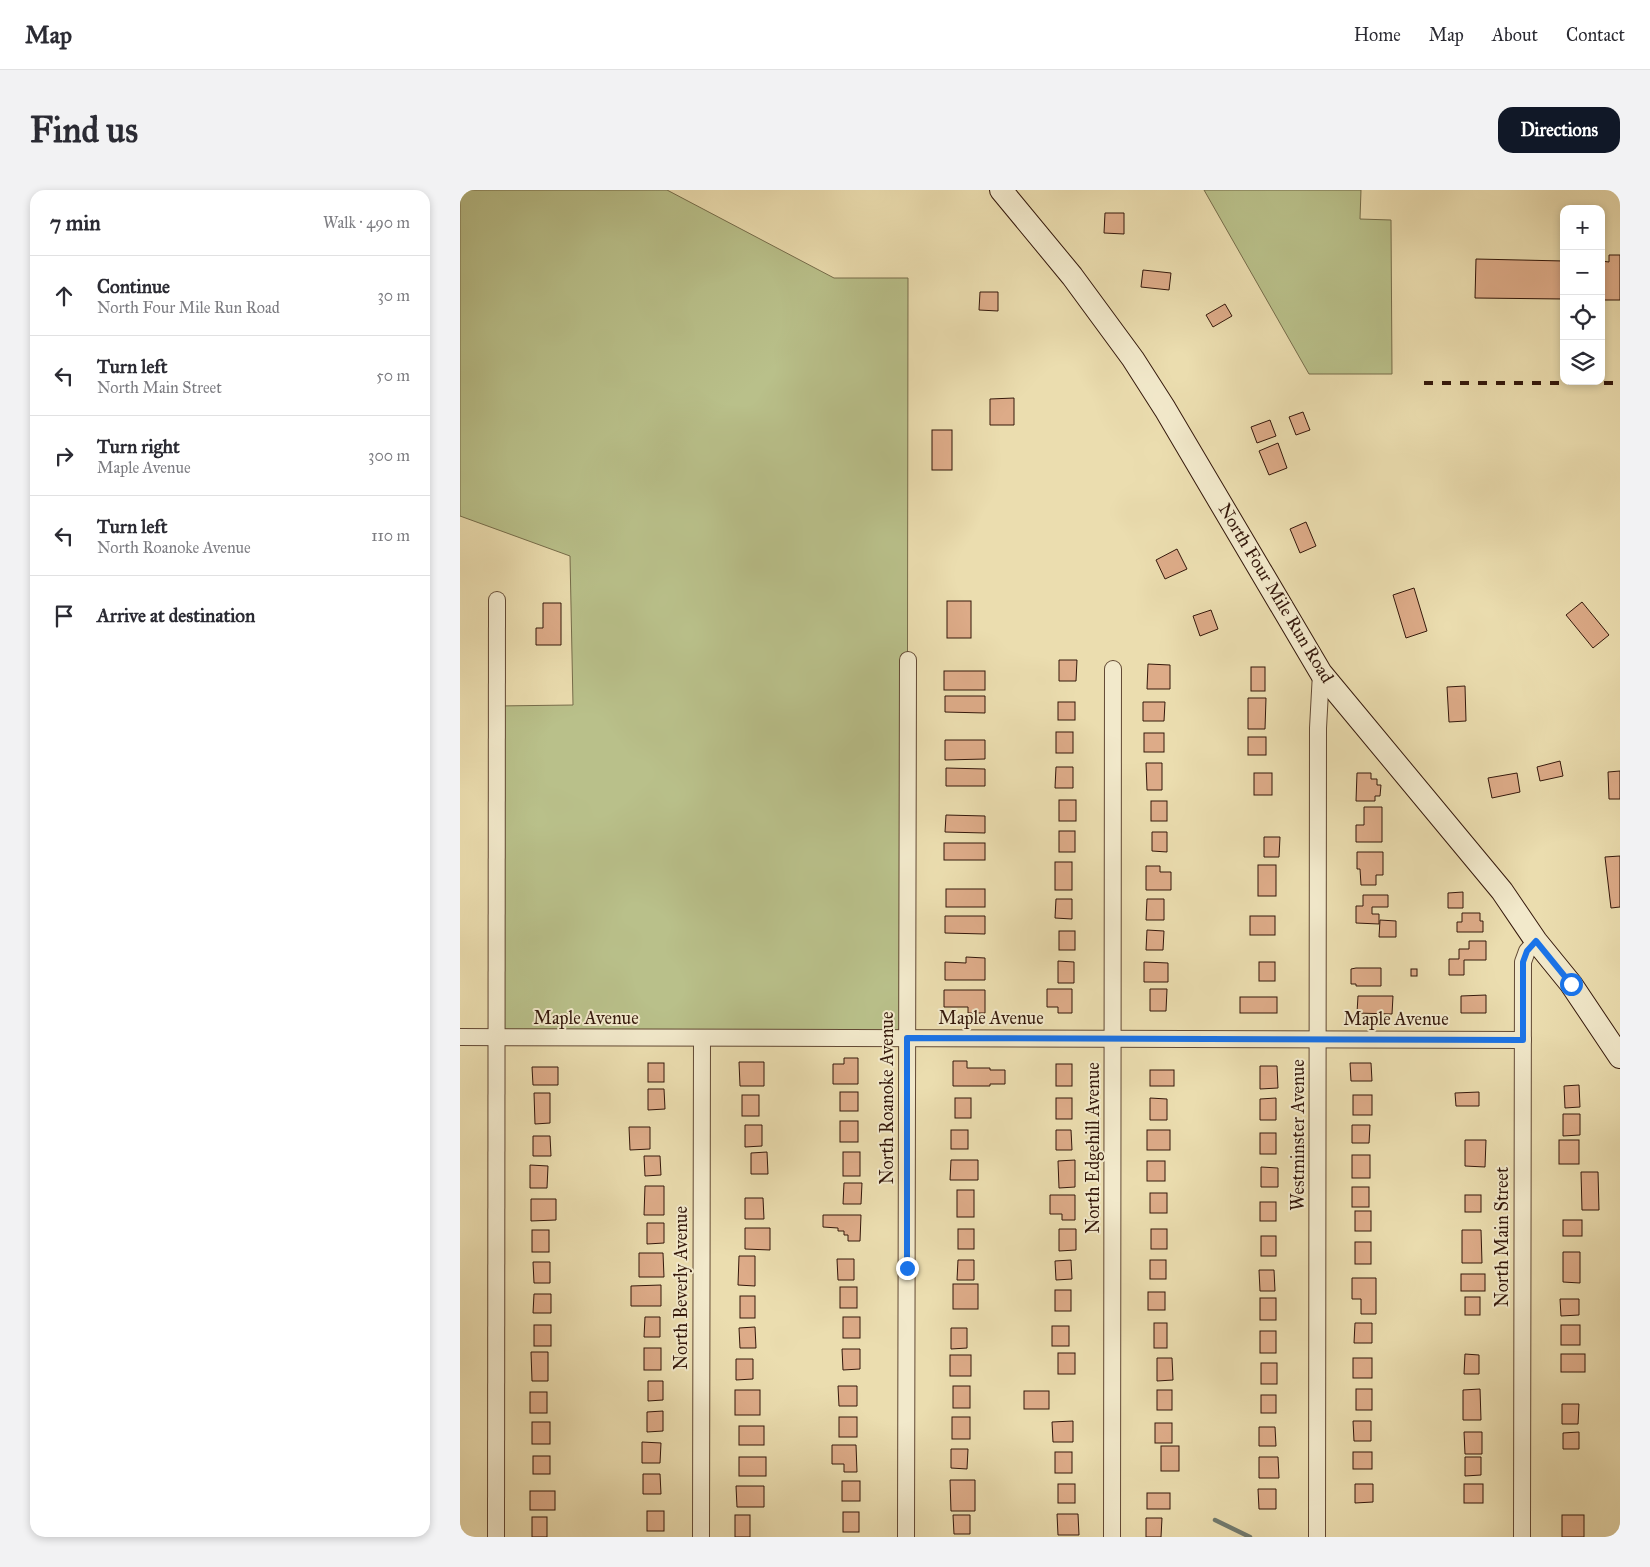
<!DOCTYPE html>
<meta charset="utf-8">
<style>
:root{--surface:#fff;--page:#f2f2f3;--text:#2b2b33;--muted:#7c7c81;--line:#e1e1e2;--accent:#111827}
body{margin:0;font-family:"IM FELL Great Primer",serif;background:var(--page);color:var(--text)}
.controls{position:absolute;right:15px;top:15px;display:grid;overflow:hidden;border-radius:10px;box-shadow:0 2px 8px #0003}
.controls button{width:45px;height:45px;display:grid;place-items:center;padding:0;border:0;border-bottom:1px solid var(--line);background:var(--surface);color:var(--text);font:25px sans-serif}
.stop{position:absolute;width:15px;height:15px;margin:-11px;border:4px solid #1a73e8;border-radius:50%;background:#fff}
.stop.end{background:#1a73e8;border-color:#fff;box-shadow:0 1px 5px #0008}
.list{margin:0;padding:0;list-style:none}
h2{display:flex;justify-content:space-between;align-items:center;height:65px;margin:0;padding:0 20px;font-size:21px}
h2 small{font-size:16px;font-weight:400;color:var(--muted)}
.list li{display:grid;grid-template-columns:32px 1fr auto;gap:15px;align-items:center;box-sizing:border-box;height:80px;padding:0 20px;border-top:1px solid var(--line)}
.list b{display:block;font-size:19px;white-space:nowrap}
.list p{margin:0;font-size:16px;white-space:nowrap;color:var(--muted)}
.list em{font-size:16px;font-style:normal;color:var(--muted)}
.icon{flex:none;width:28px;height:28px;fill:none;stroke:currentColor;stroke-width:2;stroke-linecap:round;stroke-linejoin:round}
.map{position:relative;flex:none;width:1160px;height:1347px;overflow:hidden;border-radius:15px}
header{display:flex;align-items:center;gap:30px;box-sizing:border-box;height:70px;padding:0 25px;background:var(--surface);border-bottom:1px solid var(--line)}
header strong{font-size:24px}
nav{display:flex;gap:28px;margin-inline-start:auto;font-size:18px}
.intro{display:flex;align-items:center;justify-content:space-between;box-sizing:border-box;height:120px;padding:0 30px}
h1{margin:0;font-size:35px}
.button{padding:12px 22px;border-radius:15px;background:var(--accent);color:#fff;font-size:18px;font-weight:700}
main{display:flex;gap:30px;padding:0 30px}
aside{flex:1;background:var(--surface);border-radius:15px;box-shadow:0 2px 8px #0003}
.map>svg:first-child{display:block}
</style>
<header>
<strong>Map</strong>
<nav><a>Home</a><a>Map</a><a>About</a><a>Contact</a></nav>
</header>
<div class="intro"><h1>Find us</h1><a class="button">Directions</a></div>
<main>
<aside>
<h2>7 min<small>Walk · 490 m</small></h2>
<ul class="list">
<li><svg class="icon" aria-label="ahead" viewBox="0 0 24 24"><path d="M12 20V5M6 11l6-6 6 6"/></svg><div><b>Continue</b><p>North Four Mile Run Road</p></div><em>30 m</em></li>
<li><svg class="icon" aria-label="left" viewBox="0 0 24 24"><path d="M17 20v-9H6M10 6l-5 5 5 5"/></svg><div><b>Turn left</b><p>North Main Street</p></div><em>50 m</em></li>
<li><svg class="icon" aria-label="right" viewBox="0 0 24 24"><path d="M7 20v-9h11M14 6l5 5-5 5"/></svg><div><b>Turn right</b><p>Maple Avenue</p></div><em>300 m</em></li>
<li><svg class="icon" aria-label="left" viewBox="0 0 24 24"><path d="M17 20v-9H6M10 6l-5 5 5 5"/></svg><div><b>Turn left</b><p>North Roanoke Avenue</p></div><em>110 m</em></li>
<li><svg class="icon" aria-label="arrive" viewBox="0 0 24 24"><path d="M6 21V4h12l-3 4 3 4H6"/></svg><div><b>Arrive at destination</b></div></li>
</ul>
</aside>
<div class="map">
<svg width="1160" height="1347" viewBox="0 0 1160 1347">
<rect width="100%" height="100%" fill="#ebddaf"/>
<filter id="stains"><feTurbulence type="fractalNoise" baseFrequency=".004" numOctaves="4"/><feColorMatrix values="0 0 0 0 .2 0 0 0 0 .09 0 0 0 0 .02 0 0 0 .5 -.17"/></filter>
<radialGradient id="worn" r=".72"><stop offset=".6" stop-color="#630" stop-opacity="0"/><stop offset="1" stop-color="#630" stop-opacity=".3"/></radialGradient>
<!-- green -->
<g fill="#b9c08a" stroke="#766c4a">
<path d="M0,0H207L374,88H448L447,848H36L37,516L113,515L110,366L0,326Z"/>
<path d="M744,0H901L900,29L931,30L932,184H849Z"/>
</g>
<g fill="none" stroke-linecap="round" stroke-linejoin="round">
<!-- stream -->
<path stroke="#717a6f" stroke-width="4.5" d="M755,1330L790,1347"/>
</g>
<!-- building -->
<g fill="#ddab88" stroke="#34180b">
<path d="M645,23H664V44L644,43Z"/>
<path d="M1149,65H1160V110H1141V71L1149,72Z"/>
<path d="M1016,69L1104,71V109L1015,108Z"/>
<path d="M683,80L711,83L709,100L681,97Z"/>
<path d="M520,102H538V121L519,120Z"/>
<path d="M765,114L772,126L753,137L746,125Z"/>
<path d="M554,208V235H530V209Z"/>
<path d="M843,222L850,240L836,245L829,227Z"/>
<path d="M810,230L816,246L797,253L791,237Z"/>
<rect x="472" y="240" width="20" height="40"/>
<path d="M818,253L827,278L809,285L799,261Z"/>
<path d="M846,332L856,356L840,363L830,339Z"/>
<path d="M717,359L727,379L705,389L696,370Z"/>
<path d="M954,398L967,441L946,448L933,405Z"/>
<rect x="487" y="411" width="24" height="37"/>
<path d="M1122,412L1149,445L1133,458L1106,425Z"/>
<path d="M83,413H101V455H76V438H83Z"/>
<path d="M751,420L758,439L740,446L733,426Z"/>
<path d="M599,470H617L616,491H599Z"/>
<path d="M688,474L710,475V499H687Z"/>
<rect x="791" y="477" width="14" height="24"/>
<rect x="484" y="481" width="41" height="19"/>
<path d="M1005,496L1006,531L989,532L987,497Z"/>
<path d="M485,506H525V523L485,522Z"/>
<path d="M788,508H806L805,539H788Z"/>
<rect x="598" y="512" width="17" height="18"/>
<path d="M683,512H705L704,531H683Z"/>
<rect x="596" y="542" width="17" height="21"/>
<rect x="684" y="543" width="20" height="19"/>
<rect x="788" y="547" width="18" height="18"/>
<path d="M485,550H525V569L485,570Z"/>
<path d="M1100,571L1103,586L1080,591L1077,577Z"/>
<path d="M686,573H702V600H687Z"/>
<path d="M596,577H613V598H595Z"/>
<path d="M486,578L525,579V596H486Z"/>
<path d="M1160,581V609H1149L1148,582Z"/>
<rect x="794" y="583" width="18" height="22"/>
<path d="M897,583H911V589H917V595H921L920,606H915V611H896Z"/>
<path d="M1057,583L1060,602L1032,608L1028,588Z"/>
<rect x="599" y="610" width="17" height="21"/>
<rect x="691" y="611" width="16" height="20"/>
<path d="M904,617H922V652H896V635H904Z"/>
<path d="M486,625L525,626V643L485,642Z"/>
<rect x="599" y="641" width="16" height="21"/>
<path d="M692,642H707V662L692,661Z"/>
<path d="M804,647H820L819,667H804Z"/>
<rect x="484" y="653" width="41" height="17"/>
<path d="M897,662H923V685H916V695H901L900,679H897Z"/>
<path d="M1160,666V717L1151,718L1145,667Z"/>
<rect x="595" y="672" width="17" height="28"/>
<rect x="798" y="675" width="18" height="31"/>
<path d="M686,676H700V682H711V700H686Z"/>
<rect x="486" y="699" width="39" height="18"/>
<path d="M1003,702V718H988V703Z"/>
<path d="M903,705H928V717H912V724H919V734L896,733V716H903Z"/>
<path d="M596,709H612V729L595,728Z"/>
<path d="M687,709H704V730H686Z"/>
<path d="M1002,723H1020V731H1023V742H997V732H1002Z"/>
<path d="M485,726H525V744L485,743Z"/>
<rect x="790" y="726" width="25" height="19"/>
<path d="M920,730L936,731V747H919Z"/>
<path d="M687,740L704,741L703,760H686Z"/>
<rect x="599" y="741" width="16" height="19"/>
<path d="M1009,751H1026V770H1004V785H989V769H999V759H1009Z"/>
<path d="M506,767L525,768V790H485V772L506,773Z"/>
<path d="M598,771L614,772V793H598Z"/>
<path d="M684,772L708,773V792H684Z"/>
<rect x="799" y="772" width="16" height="19"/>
<path d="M896,778H921V796H896V794H891V779Z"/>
<rect x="951" y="779" width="6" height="7"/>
<path d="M587,799H612V823H598V817H587Z"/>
<path d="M690,799H707L706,821H690Z"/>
<path d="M484,800H525V823H508V817H484Z"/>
<path d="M1026,805V823H1001V806Z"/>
<path d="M898,806H933L932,824L897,823Z"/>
<rect x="780" y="807" width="37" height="16"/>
<path d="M384,868H398V894H373V874H384Z"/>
<path d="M493,871H507V878H530V880H545V894H530V896H493Z"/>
<path d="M279,872H304V896H280Z"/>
<rect x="188" y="873" width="16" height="19"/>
<path d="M890,873H911L912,891H891Z"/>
<rect x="596" y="874" width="16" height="22"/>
<path d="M800,876H817L818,898L800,899Z"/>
<path d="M72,877H98V895H73Z"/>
<rect x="690" y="880" width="24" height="16"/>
<path d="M1119,895L1120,917L1105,918L1104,896Z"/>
<path d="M188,899H204L205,919L188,920Z"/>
<rect x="380" y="902" width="18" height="19"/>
<path d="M1019,902V916H996L995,903Z"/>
<path d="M74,903H90V933L75,934Z"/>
<rect x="282" y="905" width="17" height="21"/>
<rect x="893" y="905" width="19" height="20"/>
<rect x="495" y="908" width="16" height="20"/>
<rect x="596" y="908" width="16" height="21"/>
<path d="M690,908L707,909V930H690Z"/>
<path d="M816,908V930H800V909Z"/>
<path d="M1103,924H1120V945L1103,946Z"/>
<rect x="380" y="931" width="18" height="21"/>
<path d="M285,935H302V956L285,957Z"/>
<path d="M892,935H910L909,953H892Z"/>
<path d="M169,937H190V959L170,960Z"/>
<rect x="491" y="940" width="17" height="19"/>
<path d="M596,940H611L612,960H596Z"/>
<rect x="687" y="940" width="23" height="20"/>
<rect x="800" y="943" width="16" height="21"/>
<path d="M73,946H90L91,966H73Z"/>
<path d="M1005,950H1026L1025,977L1005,976Z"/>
<rect x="1099" y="950" width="20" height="24"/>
<path d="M307,962L308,984H291V963Z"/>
<rect x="383" y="962" width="17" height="24"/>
<rect x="892" y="965" width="18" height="23"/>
<path d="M184,966H200L201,985L185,986Z"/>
<path d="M491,970H518V990H490Z"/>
<path d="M615,970V997L599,998L598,971Z"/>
<rect x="687" y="971" width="18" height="20"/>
<path d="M70,975L88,976L87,998H70Z"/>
<path d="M801,977L818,978V997H801Z"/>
<path d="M1121,982H1138L1139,1020H1122Z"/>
<path d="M384,993H402L401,1014H383Z"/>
<path d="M185,996H204V1025H184Z"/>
<rect x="892" y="997" width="17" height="20"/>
<rect x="497" y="1000" width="17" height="27"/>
<rect x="690" y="1003" width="17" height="20"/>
<path d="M590,1005H615V1030H602V1024H590Z"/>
<rect x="1005" y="1005" width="16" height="17"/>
<path d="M285,1008H303L304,1029H285Z"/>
<path d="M71,1009H96V1030L71,1031Z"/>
<rect x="800" y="1012" width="16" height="19"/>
<rect x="895" y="1021" width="16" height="20"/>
<path d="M363,1025H401L400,1051H388V1045H384V1041H378V1038L363,1037Z"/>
<rect x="1103" y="1030" width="19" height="16"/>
<path d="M187,1033H204V1053L187,1054Z"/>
<path d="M285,1038H310V1060L285,1059Z"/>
<rect x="498" y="1039" width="16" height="20"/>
<path d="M599,1039H616V1060L599,1061Z"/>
<rect x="691" y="1039" width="16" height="20"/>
<rect x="72" y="1040" width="17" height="22"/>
<path d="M1002,1040H1021L1022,1073H1002Z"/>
<rect x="801" y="1046" width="15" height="20"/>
<rect x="895" y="1052" width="16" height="22"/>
<path d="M1103,1062H1120V1093L1103,1092Z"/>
<path d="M179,1063H203L204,1087H179Z"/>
<path d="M279,1066H295V1096L278,1095Z"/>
<path d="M377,1069H394V1090H378Z"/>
<path d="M498,1070H514V1090H497Z"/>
<path d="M611,1070L612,1089L596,1090L595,1071Z"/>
<rect x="690" y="1070" width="16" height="19"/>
<path d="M73,1072H90V1093H74Z"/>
<path d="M799,1080H814L815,1101H800Z"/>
<rect x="1001" y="1084" width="24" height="17"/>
<path d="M892,1088H916V1124H901V1109H892Z"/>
<rect x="493" y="1094" width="25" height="25"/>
<path d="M201,1095V1116H171V1096Z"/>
<rect x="380" y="1097" width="17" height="21"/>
<rect x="595" y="1100" width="16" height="21"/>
<rect x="688" y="1102" width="17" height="18"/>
<path d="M74,1104H91V1123H73Z"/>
<rect x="280" y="1106" width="15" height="22"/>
<rect x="1005" y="1107" width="15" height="18"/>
<rect x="800" y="1108" width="16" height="22"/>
<path d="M1100,1109H1119V1125L1101,1126Z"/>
<path d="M185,1127H200V1147H184Z"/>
<rect x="383" y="1127" width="17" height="21"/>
<rect x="694" y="1133" width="13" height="25"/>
<path d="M895,1133H912V1153H894Z"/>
<rect x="74" y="1135" width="17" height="21"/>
<rect x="1101" y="1135" width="19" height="20"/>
<rect x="592" y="1136" width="17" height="20"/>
<path d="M295,1137L296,1158H280L279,1138Z"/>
<path d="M491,1138H507V1158L491,1159Z"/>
<rect x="800" y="1141" width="16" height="22"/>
<rect x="184" y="1158" width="17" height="22"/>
<path d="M382,1159H400V1179L383,1180Z"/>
<path d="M71,1162H88V1191H72Z"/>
<rect x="598" y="1163" width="17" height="21"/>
<path d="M1005,1164L1019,1165V1184H1004Z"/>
<rect x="1101" y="1164" width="24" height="18"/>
<rect x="490" y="1165" width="21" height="21"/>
<path d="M697,1168H712L713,1190L697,1191Z"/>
<rect x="893" y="1168" width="19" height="20"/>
<path d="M276,1169H293V1189L276,1190Z"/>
<rect x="801" y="1173" width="16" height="21"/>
<path d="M188,1191H203V1210L188,1211Z"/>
<path d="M378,1196H397V1216H379Z"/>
<rect x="493" y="1196" width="17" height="22"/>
<rect x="896" y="1199" width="16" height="21"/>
<path d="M1020,1199L1021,1230H1003V1200Z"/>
<rect x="275" y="1200" width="25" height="25"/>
<rect x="697" y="1200" width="15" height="20"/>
<rect x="564" y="1201" width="25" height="18"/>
<rect x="70" y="1202" width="17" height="21"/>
<rect x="801" y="1205" width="15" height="18"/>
<path d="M1102,1214H1119L1118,1234H1102Z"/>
<path d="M203,1221V1241L187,1242V1222Z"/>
<rect x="379" y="1227" width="18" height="20"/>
<rect x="492" y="1227" width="18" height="22"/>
<path d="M613,1231V1252H593L592,1232Z"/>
<path d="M893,1231H911V1251H894Z"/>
<rect x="72" y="1232" width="18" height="22"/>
<rect x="695" y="1233" width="17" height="20"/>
<rect x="279" y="1236" width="25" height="19"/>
<path d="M799,1237H815L816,1256H799Z"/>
<path d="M1004,1242H1022V1264H1005Z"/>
<path d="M1119,1242V1259H1103V1243Z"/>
<path d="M182,1252L201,1253L200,1273H182Z"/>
<path d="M372,1255H396L397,1282H384V1274H372Z"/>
<rect x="701" y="1256" width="18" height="25"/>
<path d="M491,1259H508L507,1279L491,1278Z"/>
<rect x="595" y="1262" width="17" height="21"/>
<rect x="893" y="1262" width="19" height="17"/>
<rect x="73" y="1266" width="17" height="18"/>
<rect x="279" y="1267" width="27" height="19"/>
<path d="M799,1267H818L819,1288H799Z"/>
<path d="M1005,1267H1021V1285L1005,1286Z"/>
<path d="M183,1284H200L201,1304H183Z"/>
<path d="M490,1290H515V1321H491Z"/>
<rect x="382" y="1291" width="18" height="20"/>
<rect x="598" y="1294" width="17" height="19"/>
<path d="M895,1294H913V1312L895,1313Z"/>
<rect x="1004" y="1294" width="19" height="19"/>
<path d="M276,1296H304V1317H277Z"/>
<path d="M798,1299H816V1319H799Z"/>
<rect x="70" y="1301" width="25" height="19"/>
<rect x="687" y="1303" width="23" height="16"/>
<rect x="187" y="1321" width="17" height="20"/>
<rect x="383" y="1322" width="16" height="20"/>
<path d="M597,1324H618L619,1345H598Z"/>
<rect x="275" y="1325" width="15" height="22"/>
<path d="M493,1325H510V1344H494Z"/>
<rect x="1102" y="1325" width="22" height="22"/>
<rect x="72" y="1327" width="15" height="20"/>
<path d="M686,1328H702L701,1347H686Z"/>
</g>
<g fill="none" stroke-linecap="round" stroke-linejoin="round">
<defs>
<g id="street">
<path d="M0,847L1063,850"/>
<path d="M36,1347L37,410"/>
<path d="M241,1347L242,848"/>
<path d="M446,1347L448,470"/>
<path d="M652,1347L653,479"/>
<path d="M857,1347L858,538L861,483"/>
<path d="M1062,1347L1063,772L1067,761L1076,751"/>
</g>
<path id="secondary" d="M541,0L612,86L673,169L705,219L861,483L1042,701L1076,751L1111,794L1160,867"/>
</defs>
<!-- street casing -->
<use href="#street" stroke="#624934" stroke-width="18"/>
<!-- secondary casing -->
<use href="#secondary" stroke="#34180b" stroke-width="24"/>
<!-- street -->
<use href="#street" stroke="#f2e9cb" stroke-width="16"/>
<!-- secondary -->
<use href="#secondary" stroke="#f2e9cb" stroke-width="22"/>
<!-- rail -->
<path stroke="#34180b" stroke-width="4" stroke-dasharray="9 9" stroke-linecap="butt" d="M964,193H1160"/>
</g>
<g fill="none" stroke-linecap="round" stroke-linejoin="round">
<!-- route -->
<path stroke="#1a73e8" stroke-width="6" d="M447,1078V848L1063,850V772L1067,761L1076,751L1111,794"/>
</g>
<g text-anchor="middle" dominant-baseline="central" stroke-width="4" stroke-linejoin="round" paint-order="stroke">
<!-- street labels -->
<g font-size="18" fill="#34180b" stroke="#f2e9cb">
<text transform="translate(816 403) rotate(59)">North Four Mile Run Road</text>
<text x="126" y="828">Maple Avenue</text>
<text x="531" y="828">Maple Avenue</text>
<text x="936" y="829">Maple Avenue</text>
<text transform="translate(427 908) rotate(-90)">North Roanoke Avenue</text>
<text transform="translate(838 945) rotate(-90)">Westminster Avenue</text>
<text transform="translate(633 958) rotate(-90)">North Edgehill Avenue</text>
<text transform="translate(1042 1047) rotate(-90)">North Main Street</text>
<text transform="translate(221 1098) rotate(-90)">North Beverly Avenue</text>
</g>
</g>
<rect width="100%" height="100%" filter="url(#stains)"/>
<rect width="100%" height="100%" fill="url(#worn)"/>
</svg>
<div class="controls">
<button>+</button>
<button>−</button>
<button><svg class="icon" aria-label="locate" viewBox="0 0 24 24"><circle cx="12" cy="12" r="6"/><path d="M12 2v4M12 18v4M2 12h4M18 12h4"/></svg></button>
<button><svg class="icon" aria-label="layers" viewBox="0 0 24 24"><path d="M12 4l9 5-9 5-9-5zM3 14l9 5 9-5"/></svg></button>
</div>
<div class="stop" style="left:1111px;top:794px"></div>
<div class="stop end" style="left:447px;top:1078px"></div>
</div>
</main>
